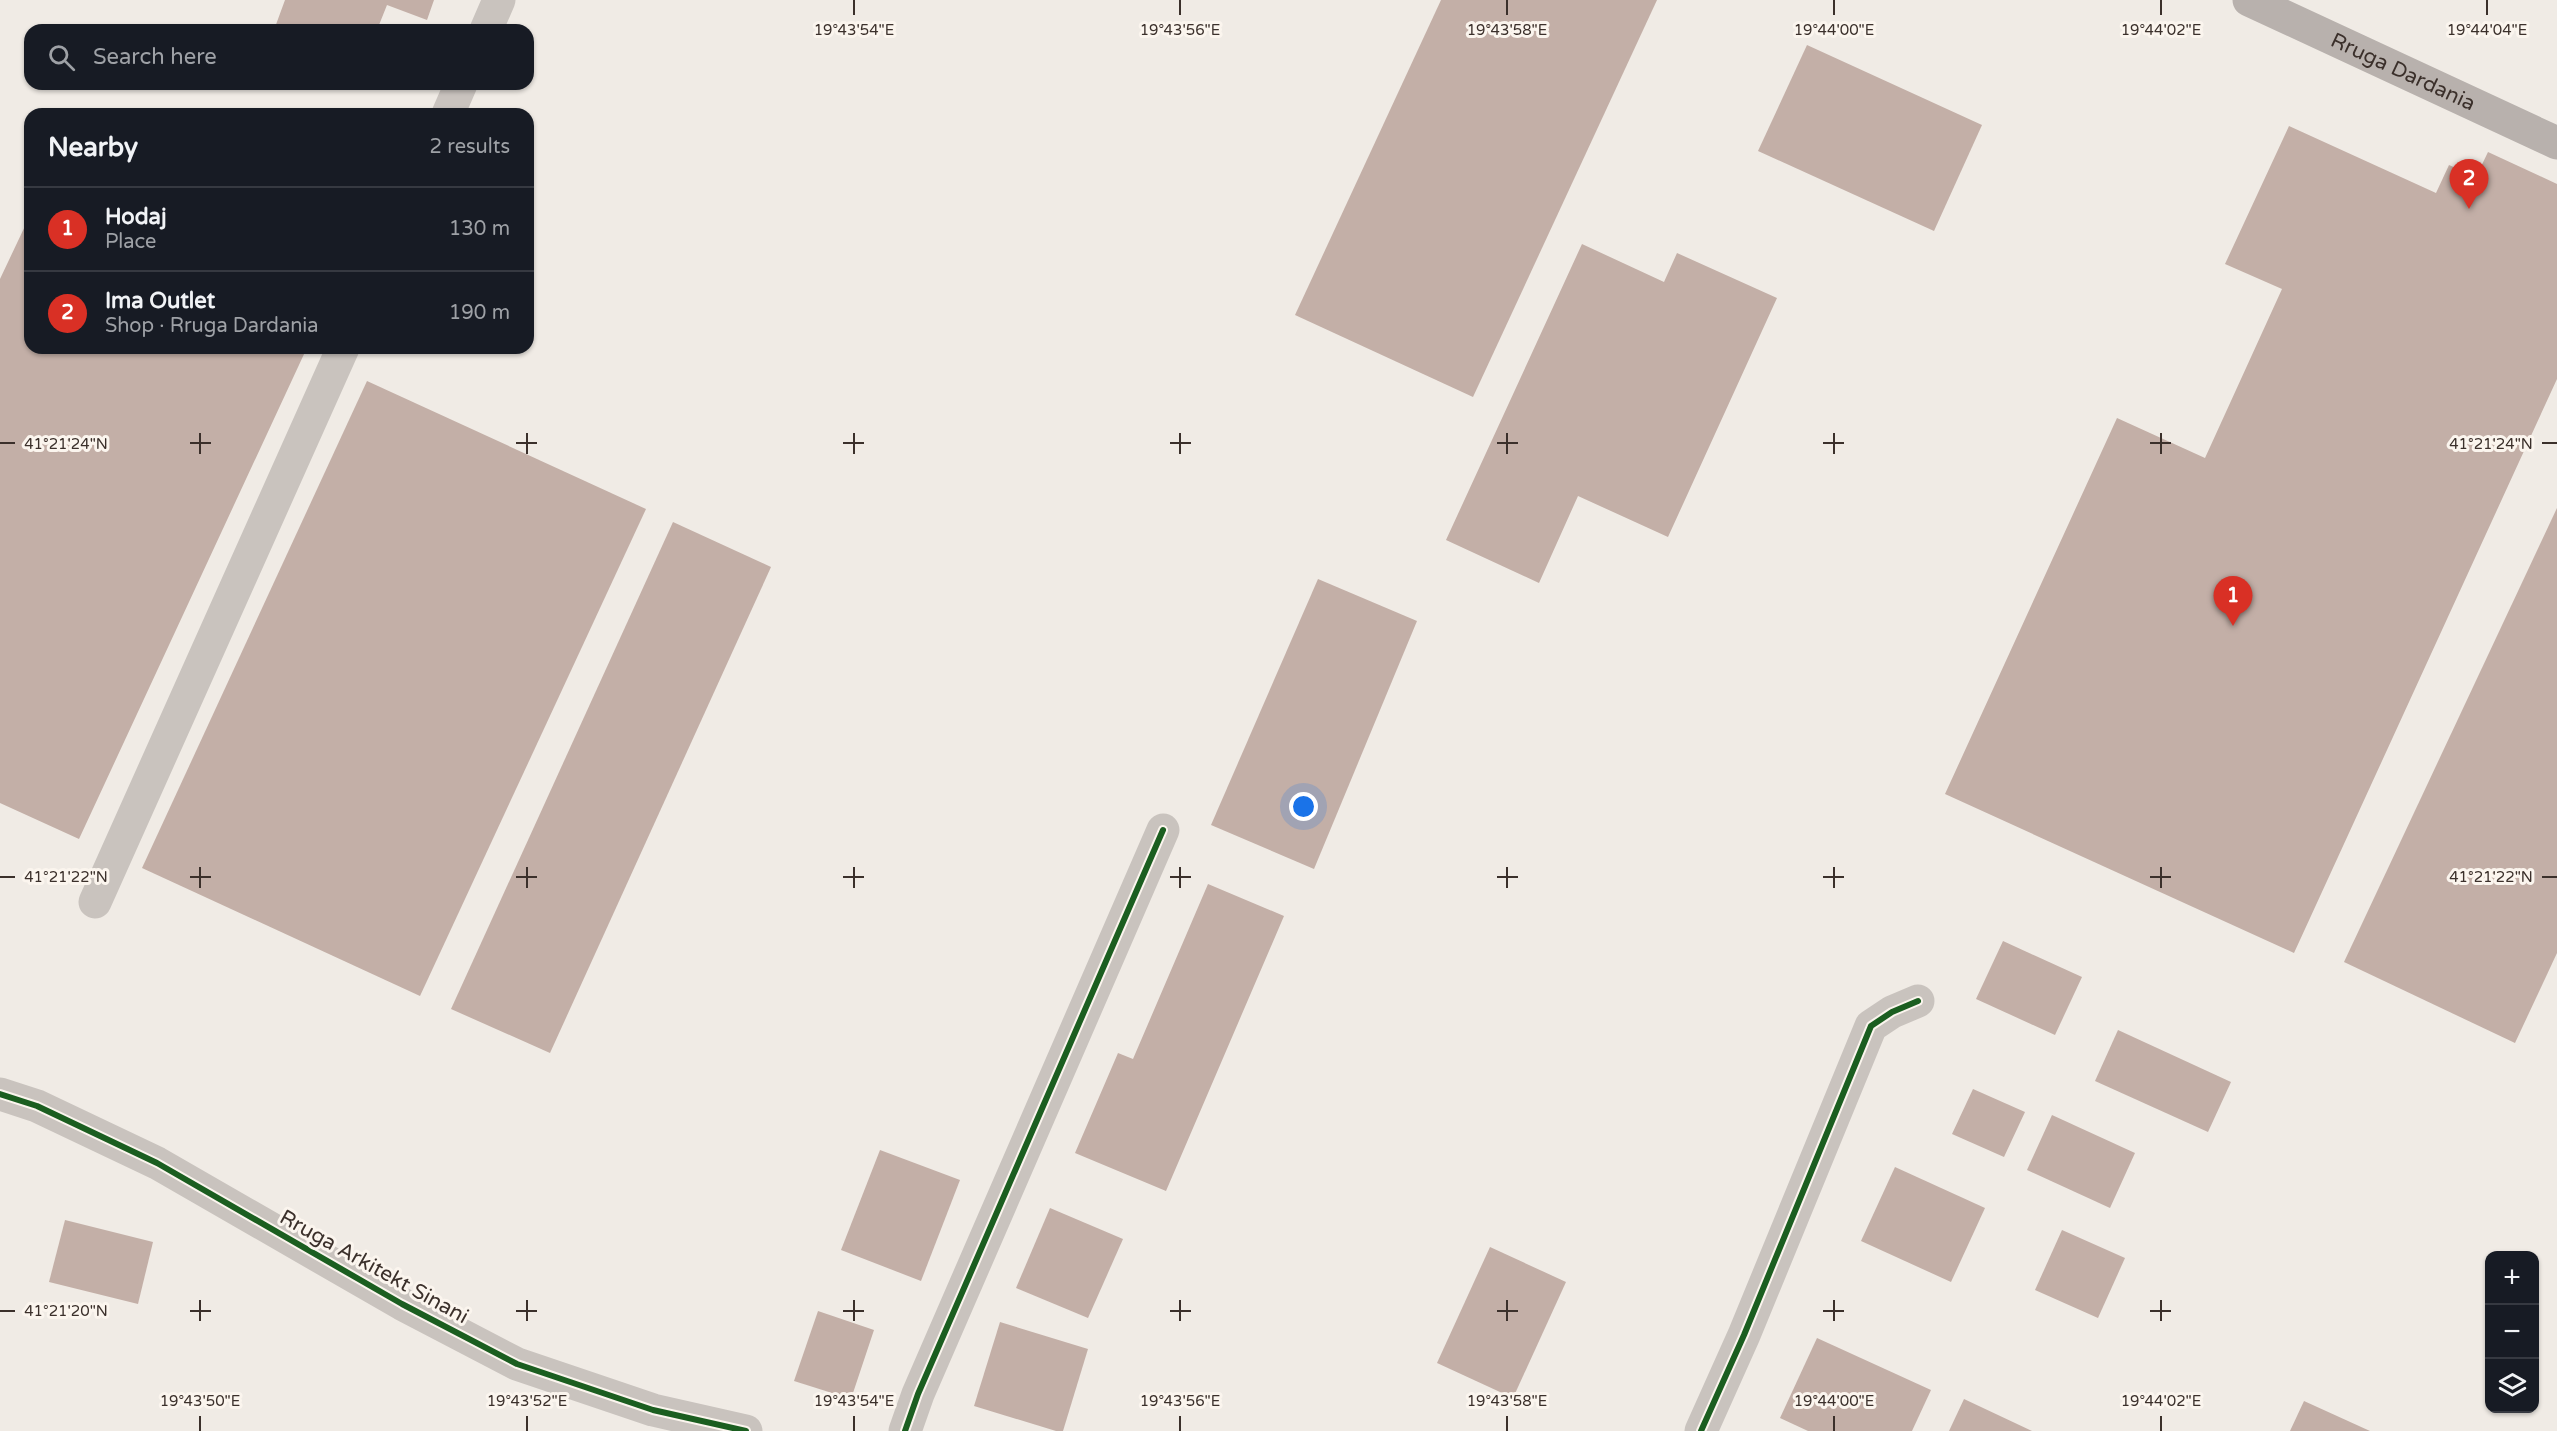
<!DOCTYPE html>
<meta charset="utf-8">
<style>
:root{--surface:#171b24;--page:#242831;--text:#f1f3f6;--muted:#9ea1a6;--line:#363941;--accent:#d93025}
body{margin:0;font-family:"Varela Round",sans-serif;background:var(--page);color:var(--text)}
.controls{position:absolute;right:18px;bottom:18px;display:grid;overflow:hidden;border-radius:12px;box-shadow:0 2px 4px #0004}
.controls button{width:54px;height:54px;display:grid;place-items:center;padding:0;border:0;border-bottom:2px solid var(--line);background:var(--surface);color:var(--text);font:30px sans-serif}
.you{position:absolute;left:1304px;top:807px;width:21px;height:21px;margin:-15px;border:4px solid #fff;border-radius:50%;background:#1a73e8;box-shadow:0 0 0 9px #1a73e833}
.badge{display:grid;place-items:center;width:39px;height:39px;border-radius:50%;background:var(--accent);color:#fff;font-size:20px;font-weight:700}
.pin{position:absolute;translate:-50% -50px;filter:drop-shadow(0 2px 3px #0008)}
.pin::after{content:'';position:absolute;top:32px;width:21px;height:18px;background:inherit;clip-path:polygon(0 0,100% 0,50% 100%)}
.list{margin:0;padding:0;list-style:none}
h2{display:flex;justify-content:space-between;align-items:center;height:78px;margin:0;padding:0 24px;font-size:26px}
h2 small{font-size:20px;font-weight:400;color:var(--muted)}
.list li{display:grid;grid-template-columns:39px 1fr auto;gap:18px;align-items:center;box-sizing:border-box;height:84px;padding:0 24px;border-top:2px solid var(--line)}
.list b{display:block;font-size:22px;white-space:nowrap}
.list p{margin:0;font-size:20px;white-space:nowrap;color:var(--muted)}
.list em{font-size:20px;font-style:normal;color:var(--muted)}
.icon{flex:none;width:33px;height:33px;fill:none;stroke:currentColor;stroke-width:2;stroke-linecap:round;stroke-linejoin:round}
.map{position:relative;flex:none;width:2557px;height:1431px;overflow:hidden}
.search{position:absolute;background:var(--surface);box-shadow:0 2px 4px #0004;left:24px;top:24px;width:510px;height:66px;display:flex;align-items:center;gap:15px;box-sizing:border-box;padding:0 21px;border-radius:18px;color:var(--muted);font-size:22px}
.panel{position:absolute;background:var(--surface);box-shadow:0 2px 4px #0004;left:24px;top:108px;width:510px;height:246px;border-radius:18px}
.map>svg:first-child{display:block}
</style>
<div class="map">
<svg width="2557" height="1431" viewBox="0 0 2557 1431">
<rect width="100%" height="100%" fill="#f0ebe5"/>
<!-- building -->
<g fill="#c3afa7">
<path d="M285,0H434L427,20L387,5L377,30H274Z"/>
<path d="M1441,0H1657L1473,397L1295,315Z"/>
<path d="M1807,45L1982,125L1934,231L1758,151Z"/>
<path d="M2289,126L2436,193L2449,165L2476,177L2488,152L2557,184V379L2294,953L1945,794L2117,418L2205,458L2282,289L2225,264Z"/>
<path d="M26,224L30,226V348H296L305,352L79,839L0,803V279Z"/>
<path d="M1582,244L1664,282L1677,253L1777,298L1668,537L1578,496L1539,583L1446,540Z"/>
<path d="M367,381L646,509L420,996L142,868Z"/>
<path d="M2557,508V953L2515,1043L2344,962Z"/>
<path d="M673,522L771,567L550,1053L451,1009Z"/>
<path d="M1318,579L1417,621L1314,869L1211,825Z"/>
<path d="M1208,884L1284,916L1166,1191L1075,1153L1118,1053L1133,1059Z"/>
<path d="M2003,941L2082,977L2055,1035L1976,999Z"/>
<path d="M2118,1030L2231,1082L2208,1132L2095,1081Z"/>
<path d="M1973,1089L2025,1112L2004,1157L1952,1134Z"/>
<path d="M2052,1115L2135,1153L2110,1208L2027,1170Z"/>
<path d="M880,1150L960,1180L921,1281L841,1250Z"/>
<path d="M1895,1167L1985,1208L1951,1282L1861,1241Z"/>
<path d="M1050,1208L1123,1239L1088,1318L1016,1288Z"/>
<path d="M65,1220L153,1242L138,1304L49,1282Z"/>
<path d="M2062,1230L2125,1258L2098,1318L2035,1290Z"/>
<path d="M1490,1247L1566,1282L1513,1398L1437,1363Z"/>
<path d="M818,1311L874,1330L851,1399L794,1381Z"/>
<path d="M1000,1322L1088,1349L1063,1431H1056L974,1406Z"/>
<path d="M1817,1338L1931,1390L1912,1431H1808L1780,1418Z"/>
<path d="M1964,1399L2032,1431H1949Z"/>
<path d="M2304,1401L2370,1431H2290Z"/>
</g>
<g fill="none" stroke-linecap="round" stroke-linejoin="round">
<!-- minor -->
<g stroke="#c9c3be" stroke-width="33">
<path d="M486,30L499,0"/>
<path d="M448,114L461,84"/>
<path d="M95,902L343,348"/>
<path d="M0,1094L37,1106L157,1163L402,1304L517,1364L653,1410L746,1431"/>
<path d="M905,1431L918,1394L1163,830"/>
<path d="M1701,1431L1744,1335L1871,1026L1892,1012L1918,1001"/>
</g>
<!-- major -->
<path stroke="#b8b1ad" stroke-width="33" id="s1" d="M2249,0L2557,143"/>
<defs>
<g id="cycleway">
<path d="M0,1094L37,1106L157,1163L402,1304L517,1364L653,1410L746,1431"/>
<path d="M905,1431L918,1394L1163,830"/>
<path d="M1701,1431L1744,1335L1871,1026L1892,1012L1918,1001"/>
</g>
</defs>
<!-- cycleway casing -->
<use href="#cycleway" stroke="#fbf5ee" stroke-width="10"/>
<!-- cycleway -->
<use href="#cycleway" stroke="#1b5e20" stroke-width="6"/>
</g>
<!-- ticks -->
<path fill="none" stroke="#3b302b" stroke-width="2" d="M854,0V15M1180,0V15M1507,0V15M1834,0V15M2161,0V15M2487,0V15M200,433V454M527,433V454M854,433V454M1180,433V454M1507,433V454M1834,433V454M2161,433V454M0,443H15M190,443H211M516,443H537M843,443H864M1170,443H1191M1497,443H1518M1823,443H1844M2150,443H2171M2542,443H2557M200,867V888M527,867V888M854,867V888M1180,867V888M1507,867V888M1834,867V888M2161,867V888M0,877H15M190,877H211M516,877H537M843,877H864M1170,877H1191M1497,877H1518M1823,877H1844M2150,877H2171M2542,877H2557M200,1300V1321M527,1300V1321M854,1300V1321M1180,1300V1321M1507,1300V1321M1834,1300V1321M2161,1300V1321M0,1311H15M190,1311H211M516,1311H537M843,1311H864M1170,1311H1191M1497,1311H1518M1823,1311H1844M2150,1311H2171M200,1416V1431M527,1416V1431M854,1416V1431M1180,1416V1431M1507,1416V1431M1834,1416V1431M2161,1416V1431"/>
<g text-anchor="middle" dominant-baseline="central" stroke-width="6" stroke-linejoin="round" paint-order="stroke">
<!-- street labels -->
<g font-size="21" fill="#3b302b" stroke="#fbf5ee">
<text stroke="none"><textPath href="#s1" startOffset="170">Rruga Dardania</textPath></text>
<text transform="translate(374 1267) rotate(29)">Rruga Arkitekt Sinani</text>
</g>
</g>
<g font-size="15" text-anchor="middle" fill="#3b302b" stroke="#fbf5ee" stroke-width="6" stroke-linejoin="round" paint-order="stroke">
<text x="854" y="35">19°43'54"E</text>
<text x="1180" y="35">19°43'56"E</text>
<text x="1507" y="35">19°43'58"E</text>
<text x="1834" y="35">19°44'00"E</text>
<text x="2161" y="35">19°44'02"E</text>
<text x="2487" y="35">19°44'04"E</text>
<text x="66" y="449">41°21'24"N</text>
<text x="2491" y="449">41°21'24"N</text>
<text x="66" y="882">41°21'22"N</text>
<text x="2491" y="882">41°21'22"N</text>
<text x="66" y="1316">41°21'20"N</text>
<text x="200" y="1406">19°43'50"E</text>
<text x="527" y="1406">19°43'52"E</text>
<text x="854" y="1406">19°43'54"E</text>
<text x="1180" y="1406">19°43'56"E</text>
<text x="1507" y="1406">19°43'58"E</text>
<text x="1834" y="1406">19°44'00"E</text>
<text x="2161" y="1406">19°44'02"E</text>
</g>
</svg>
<div class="controls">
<button>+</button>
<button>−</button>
<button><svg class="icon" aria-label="layers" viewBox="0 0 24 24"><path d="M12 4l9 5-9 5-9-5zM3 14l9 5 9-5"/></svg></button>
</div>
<div class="you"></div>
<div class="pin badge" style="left:2233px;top:626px">1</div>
<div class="pin badge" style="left:2469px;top:209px">2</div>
<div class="search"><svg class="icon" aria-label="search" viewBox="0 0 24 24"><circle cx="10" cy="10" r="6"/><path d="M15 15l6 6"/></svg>Search here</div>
<section class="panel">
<h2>Nearby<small>2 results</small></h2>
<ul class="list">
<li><span class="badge">1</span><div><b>Hodaj</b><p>Place</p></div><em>130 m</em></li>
<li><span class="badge">2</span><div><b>Ima Outlet</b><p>Shop · Rruga Dardania</p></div><em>190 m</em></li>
</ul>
</section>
</div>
